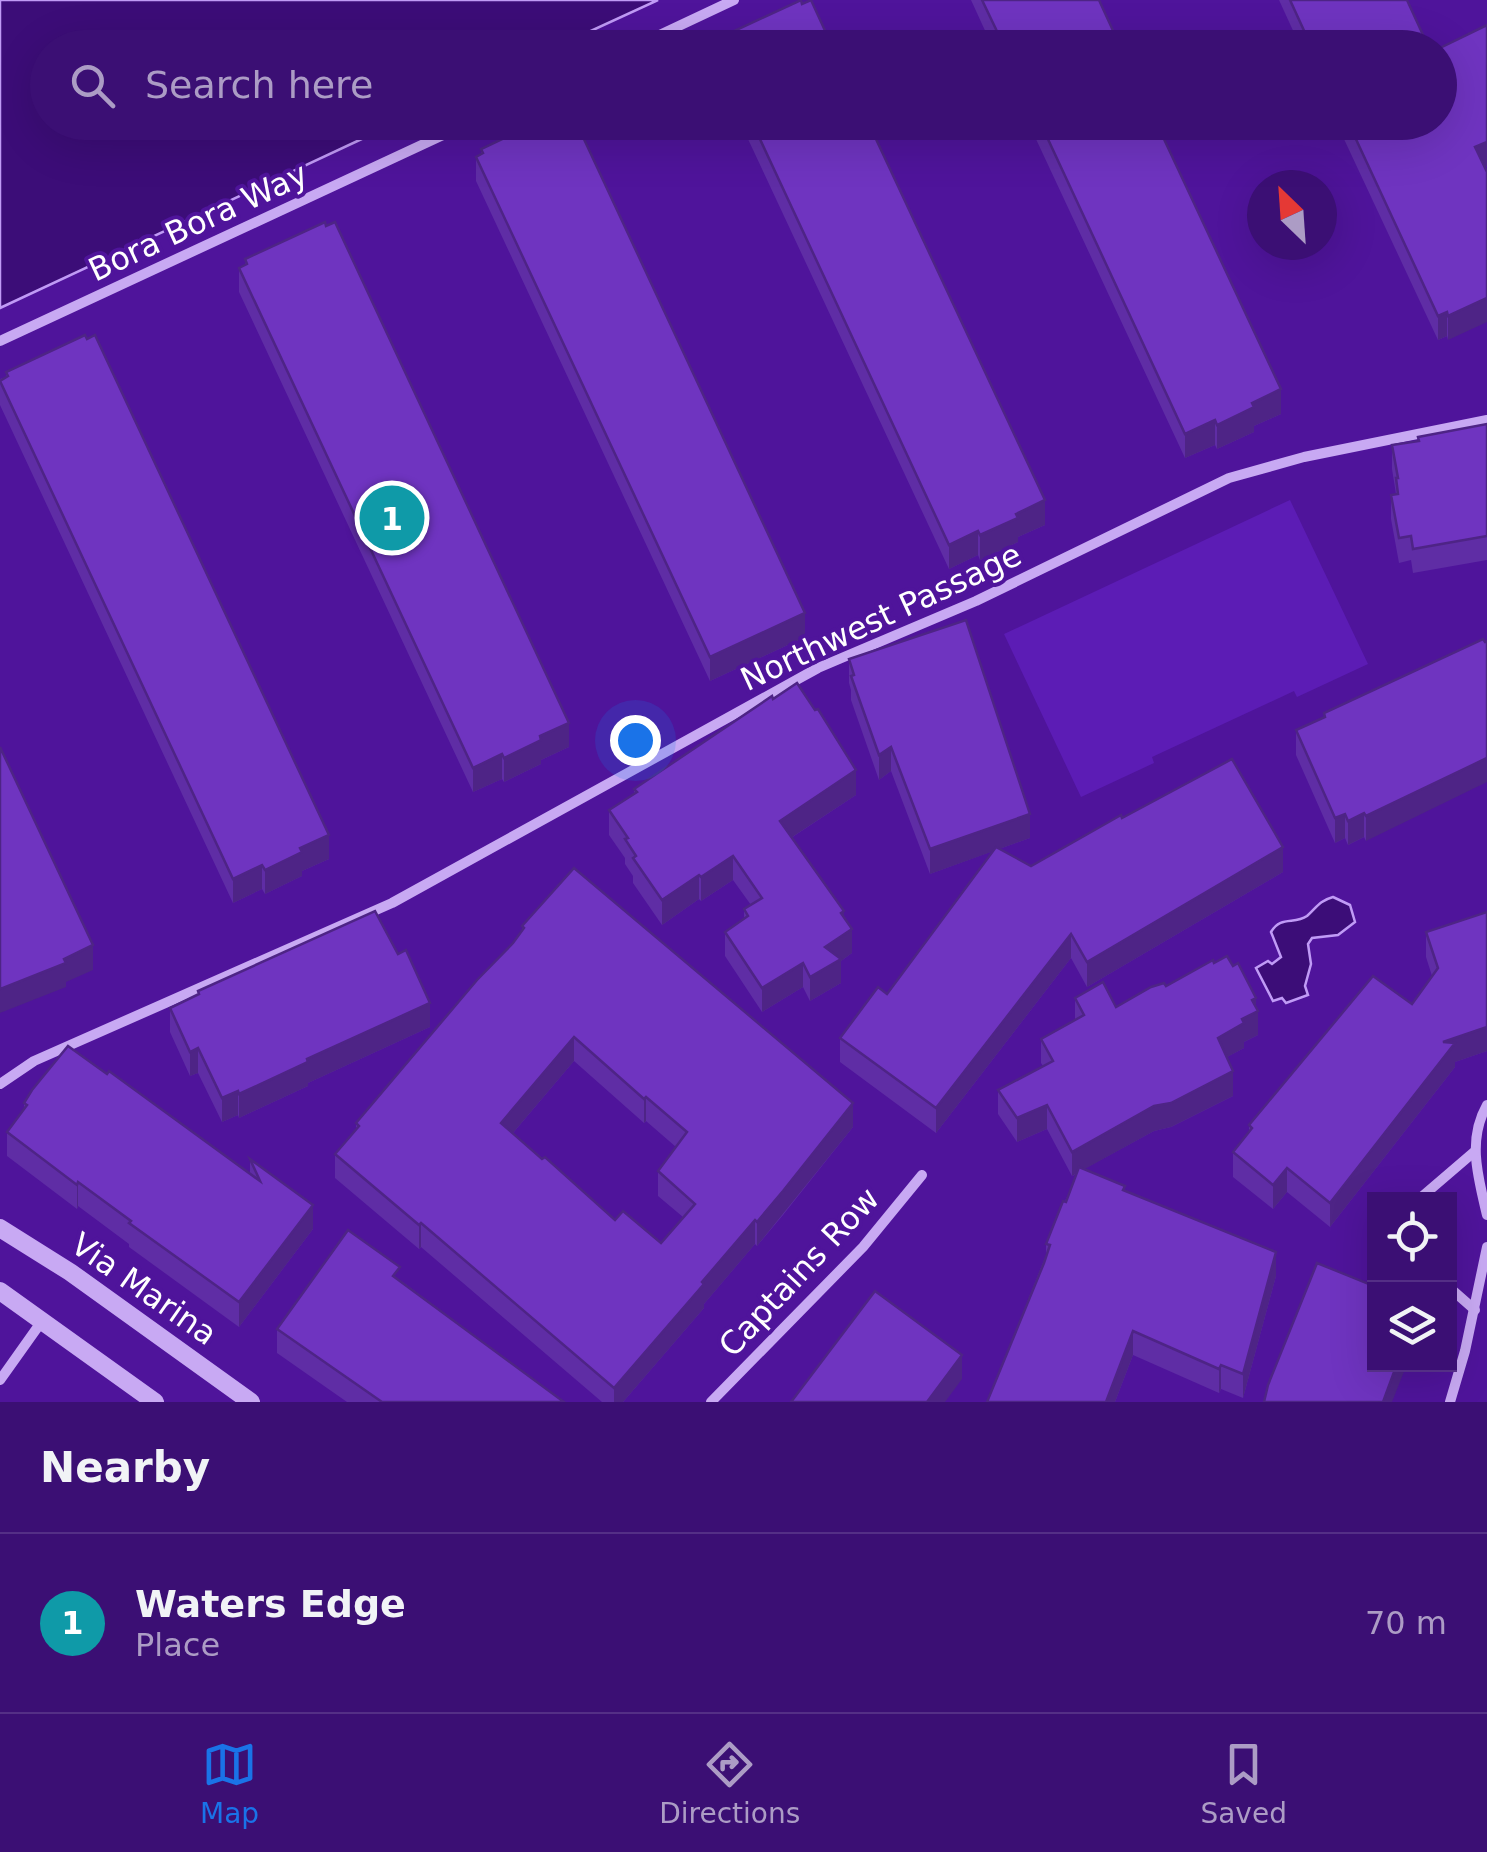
<!DOCTYPE html>
<style>
:root{--surface:#3b0f74;--page:#421879;--text:#f1f3f6;--muted:#ac9cc5;--line:#542f86;--accent:#1a73e8}
body{margin:0;font-family:"DejaVu Sans",sans-serif;background:var(--page);color:var(--text)}
.controls{position:absolute;right:30px;bottom:30px;display:grid;overflow:hidden;border-radius:0px;box-shadow:0 10px 40px #0002}
.controls button{width:90px;height:90px;display:grid;place-items:center;padding:0;border:0;border-bottom:2px solid var(--line);background:var(--surface);color:var(--text);font:50px sans-serif}
.compass{position:absolute;left:1247px;top:170px;width:90px;height:90px;border-radius:50%;background:var(--surface);box-shadow:0 10px 40px #0002;rotate:335deg}
.you{position:absolute;left:635px;top:740px;width:35px;height:35px;margin:-25px;border:8px solid #fff;border-radius:50%;background:#1a73e8;box-shadow:0 0 0 15px #1a73e833}
.badge{display:grid;place-items:center;width:65px;height:65px;border-radius:50%;background:var(--accent);color:#fff;font-size:32px;font-weight:700}
.pin{position:absolute;translate:-50% -50%;border:5px solid #fff;box-shadow:0 2px 10px #0006}
.list{margin:0;padding:0;list-style:none}
h2{display:flex;justify-content:space-between;align-items:center;height:130px;margin:0;padding:0 40px;font-size:42px}
h2 small{font-size:32px;font-weight:400;color:var(--muted)}
.list li{display:grid;grid-template-columns:65px 1fr auto;gap:30px;align-items:center;box-sizing:border-box;height:180px;padding:0 40px;border-top:2px solid var(--line)}
.list b{display:block;font-size:38px;white-space:nowrap}
.list p{margin:0;font-size:32px;white-space:nowrap;color:var(--muted)}
.list em{font-size:32px;font-style:normal;color:var(--muted)}
.icon{flex:none;width:55px;height:55px;fill:none;stroke:currentColor;stroke-width:2;stroke-linecap:round;stroke-linejoin:round}
.map{position:relative;flex:none;width:1487px;height:1402px;overflow:hidden}
.search{position:absolute;background:var(--surface);box-shadow:0 10px 40px #0002;left:30px;right:30px;top:30px;height:110px;display:flex;align-items:center;gap:25px;box-sizing:border-box;padding:0 35px;border-radius:55px;color:var(--muted);font-size:38px}
.sheet{height:310px;background:var(--surface)}
nav{display:flex;justify-content:space-around;align-items:center;box-sizing:border-box;height:140px;border-top:2px solid var(--line);background:var(--surface);font-size:28px;color:var(--muted)}
nav a{display:grid;justify-items:center;gap:5px}
nav .on{color:var(--accent)}
.map>svg:first-child{display:block}
</style>
<div class="map">
<svg width="1487" height="1402" viewBox="0 0 1487 1402">
<rect width="100%" height="100%" fill="#4f149b"/>
<!-- green -->
<path fill="#5c1cb5" d="M1290,500L1368,664L1297,697L1294,691L1152,757L1154,763L1081,797L1004,634Z"/>
<!-- water -->
<g fill="#3c0d78" stroke="#c09bf6" stroke-width="2.5">
<path d="M0,0H658L556,47L48,48V122L396,123L0,308Z"/>
<path d="M1333,897L1350,905L1355,922L1338,935L1312,938L1308,944L1311,964L1305,986L1308,995L1286,1003L1282,998L1273,1001L1256,968L1268,961L1272,964L1281,957L1271,932C1281,915 1294,925 1307,916C1317,907 1319,901 1333,897Z"/>
</g>
<g fill="none" stroke-linecap="round" stroke-linejoin="round">
<!-- minor -->
<g stroke="#c8a9f3" stroke-width="10">
<path d="M632,48L734,0"/>
<path d="M0,341L471,122"/>
<path d="M0,1084L34,1061L392,903L818,668L976,601L1229,478L1304,457L1487,420"/>
<path d="M1487,1105C1467,1140 1478,1177 1487,1215"/>
<path d="M1418,1200L1474,1152"/>
<path d="M1450,1288L1475,1310"/>
<path d="M0,1380L42,1321"/>
<path d="M711,1402L863,1247L922,1175"/>
<path d="M1450,1402L1465,1351L1487,1247"/>
</g>
<!-- tertiary -->
<g stroke="#c8a9f3" stroke-width="18">
<path d="M0,1228L70,1272L251,1402"/>
<path d="M0,1291L155,1402"/>
</g>
</g>
<!-- wall -->
<g fill="#5f2da5" fill-rule="evenodd">
<path d="M971,0H1099L1121,48H993Z"/>
<path d="M1279,0H1407L1429,48H1301Z"/>
<path d="M1487,25V166L1485,167L1448,340L1447,336L1438,340L1336,122H1440Z"/>
<path d="M740,122H868L1045,525L1018,537V542L980,560L978,555L949,569Z"/>
<path d="M1028,122H1156L1281,414L1254,426V432L1217,449L1215,445L1185,458Z"/>
<path d="M481,149L805,637L710,681L476,181V157L481,154Z"/>
<path d="M245,259L569,747L541,760V764L504,782L502,779L473,792L239,292V268L245,265Z"/>
<path d="M6,372L329,859L302,871V876L265,894L262,889L233,903L0,405V379L6,377Z"/>
<path d="M1487,424V560L1413,573L1411,560L1399,563L1391,519V495L1396,494L1392,469V445L1418,441V437Z"/>
<path d="M1483,639L1366,841L1364,837L1348,845L1345,838L1335,843L1296,755V730L1324,717V713Z"/>
<path d="M849,659L1030,838L999,849L1031,866L1122,818L1283,872L1087,987L1071,958L936,1133L840,1062V1038L887,994L993,851L930,874L891,771L879,780L851,700V690L849,683Z"/>
<path d="M634,789L856,795L791,838L844,917L852,953L841,961V983L810,1001L803,987L762,1012L725,956V932L744,919V909L751,905L733,880L701,901L699,899L662,925L633,883V876L625,864V858L609,835V810L634,794Z"/>
<path d="M1487,912V1051L1455,1062V1067L1330,1227L1287,1192L1273,1209L1233,1177V1152L1249,1132V1125L1412,1004L1432,976L1426,957V932Z"/>
<path d="M522,926L853,1127L783,1215L757,1246L755,1244L704,1304V1308L623,1402H602L421,1247L419,1249L335,1178V1154L356,1130V1123L513,943L522,931ZM574,1061L644,1123L646,1121L676,1147L658,1171V1196L683,1217L661,1243L615,1220L513,1133Z"/>
<path d="M1166,986L1256,1006L1258,1035L1244,1042V1048L1227,1057L1233,1096L1171,1127L1154,1131L1084,1169L1125,1191L1276,1276L1243,1398L1221,1389L1219,1393L1133,1355L1115,1402H987L1046,1255V1244L1077,1174L1072,1176L1047,1129L1017,1142L998,1114V1090L1043,1066L1041,1063V1039L1075,1020V998L1116,1007Z"/>
<path d="M198,991L430,1027L308,1083V1086L239,1118L238,1115L222,1122L198,1073L190,1076L170,1032V1008L198,995Z"/>
<path d="M107,1074L250,1174V1159L313,1229L239,1327L129,1247V1244L78,1206L77,1209L7,1156V1132L24,1109V1103Z"/>
<path d="M400,1280L564,1402H347L277,1353V1329Z"/>
</g>
<!-- shaded-wall -->
<g fill="#4e2486">
<path d="M1487,142V166L1475,171V147Z"/>
<path d="M1487,298V322L1448,340V316Z"/>
<path d="M1447,312V336L1438,340V316Z"/>
<path d="M1281,389V414L1254,426V432L1217,449V425L1252,403Z"/>
<path d="M1215,420V445L1185,458V434Z"/>
<path d="M1045,500V525L1018,537V542L980,560V535L1016,514Z"/>
<path d="M978,531V555L949,569V545Z"/>
<path d="M805,613V637L710,681V657Z"/>
<path d="M569,723V747L541,760V764L504,782V758L540,736Z"/>
<path d="M891,747V771L879,780V755Z"/>
<path d="M502,754V779L473,792V768Z"/>
<path d="M1487,758V782L1366,841V816Z"/>
<path d="M856,770V795L780,845V821Z"/>
<path d="M1364,813V837L1348,845V821Z"/>
<path d="M1030,814V838L930,874V849Z"/>
<path d="M1345,814V838L1335,843V818Z"/>
<path d="M329,835V859L302,871V876L265,894V870L300,848Z"/>
<path d="M1283,847V872L1087,987V962Z"/>
<path d="M733,856V880L701,901V877Z"/>
<path d="M262,865V889L233,903V879Z"/>
<path d="M699,875V899L662,925V900Z"/>
<path d="M844,911V934L852,929V953L841,961V983L810,1001V977L841,913Z"/>
<path d="M1071,934V958L936,1133V1108Z"/>
<path d="M93,945V970L66,982V987L0,1013V989Z"/>
<path d="M803,963V987L762,1012V988Z"/>
<path d="M1256,998V1012L1258,1011V1035L1244,1042V1048L1218,1062V1038L1242,1019L1252,1000Z"/>
<path d="M430,1003V1027L308,1083V1086L239,1118V1094L307,1059Z"/>
<path d="M1487,1027V1051L1455,1062V1067L1330,1227V1203L1443,1042Z"/>
<path d="M574,1037V1061L501,1147V1123Z"/>
<path d="M198,1048V1073L190,1076V1052Z"/>
<path d="M1233,1071V1096L1171,1127L1154,1131L1072,1176V1152L1154,1106Z"/>
<path d="M238,1091V1115L222,1122V1098Z"/>
<path d="M646,1097V1121L644,1123V1099Z"/>
<path d="M853,1103V1127L757,1246V1222Z"/>
<path d="M1047,1105V1129L1017,1142V1118Z"/>
<path d="M1287,1168V1192L1273,1209V1185Z"/>
<path d="M78,1182V1206L77,1209V1185Z"/>
<path d="M313,1205V1229L239,1327V1302Z"/>
<path d="M755,1220V1244L704,1304V1308L623,1402H614V1388Z"/>
<path d="M421,1223V1247L419,1249V1225Z"/>
<path d="M1276,1252V1276L1243,1398V1374Z"/>
<path d="M1133,1331V1355L1115,1402H1106Z"/>
<path d="M962,1355V1379L945,1402H927Z"/>
<path d="M1397,1364H1407L1392,1402H1383Z"/>
<path d="M1221,1365V1389L1219,1393V1369Z"/>
</g>
<!-- building -->
<g fill="#6f34c0" stroke="#4e2486" stroke-width="2.5" fill-rule="evenodd">
<path d="M801,0L802,4L811,0L833,48H717L716,45L723,41L721,37Z"/>
<path d="M982,0H1099L1121,48H1005Z"/>
<path d="M1290,0H1407L1429,48H1312Z"/>
<path d="M1487,25V142L1475,147L1487,172V298L1448,316L1447,312L1438,316L1348,122H1440V48Z"/>
<path d="M538,122H576L805,613L710,657L476,157L483,153L481,149Z"/>
<path d="M752,122H868L1045,500L1016,514L1018,518L980,535L978,531L949,545Z"/>
<path d="M1040,122H1156L1281,389L1252,403L1254,407L1217,425L1215,420L1185,434Z"/>
<path d="M325,222L326,226L335,222L569,723L540,736L541,740L504,758L502,754L473,768L239,268L247,264L245,259Z"/>
<path d="M85,335L87,339L95,335L329,835L300,848L302,852L265,870L262,865L233,879L0,381L8,376L6,372Z"/>
<path d="M1487,424V536L1413,549L1411,536L1399,538L1391,495L1398,494L1396,478H1398L1392,445L1419,441L1418,437Z"/>
<path d="M966,620L1030,814L930,849L891,747L879,755L851,676L854,675L849,659Z"/>
<path d="M1483,639L1485,642L1487,641V758L1366,816L1364,813L1348,821L1345,814L1335,818L1296,730L1325,717L1324,713Z"/>
<path d="M797,683L815,710L818,709L856,770L780,821L844,911L841,913L852,929L825,947L841,959L810,977L803,963L762,988L725,932L748,916L744,909L762,898L733,856L701,877L699,875L662,900L633,858L636,856L625,839L628,838L609,810L637,792L634,789L772,696L773,699Z"/>
<path d="M0,747L93,945L64,959L66,963L0,989Z"/>
<path d="M1232,759L1283,847L1087,962L1071,934L936,1108L840,1038L878,987L887,994L996,847L1031,866L1121,815L1122,818Z"/>
<path d="M574,868L853,1103L783,1191L757,1222L755,1220L702,1282L704,1284L614,1388L421,1223L419,1225L335,1154L359,1126L356,1123L477,980L513,943L524,928L522,926ZM574,1037L644,1099L646,1097L687,1132L658,1171L695,1204L661,1243L623,1211L615,1220L545,1157L542,1159L501,1123Z"/>
<path d="M375,911L398,954L406,950L430,1003L307,1059L308,1062L239,1094L238,1091L222,1098L198,1048L190,1052L170,1008L199,994L198,991Z"/>
<path d="M1487,912V1027L1443,1042L1455,1043L1330,1203L1287,1168L1273,1185L1233,1152L1252,1128L1249,1125L1373,976L1412,1004L1438,968L1426,932Z"/>
<path d="M1227,956L1233,966L1238,963L1256,998L1252,1000L1258,1011L1242,1019L1244,1023L1218,1038L1233,1071L1171,1103L1154,1106L1072,1152L1047,1105L1017,1118L998,1090L1053,1061L1041,1039L1084,1015L1075,998L1103,982L1116,1007L1151,987L1164,983L1166,986L1213,960L1214,963Z"/>
<path d="M68,1046L107,1074L109,1071L260,1181L250,1159L313,1205L239,1302L129,1223L131,1221L78,1182L77,1185L7,1132L27,1105L24,1103L32,1090Z"/>
<path d="M1079,1167L1125,1186L1123,1190L1276,1252L1243,1374L1221,1365L1219,1369L1133,1331L1106,1402H987L1044,1263L1050,1245L1046,1244L1063,1201L1066,1202Z"/>
<path d="M348,1230L400,1267L393,1276L564,1402H382L277,1329Z"/>
<path d="M1317,1263L1374,1286V1364H1397L1383,1402H1264L1268,1385Z"/>
<path d="M875,1291L962,1355L927,1402H791Z"/>
</g>
<g text-anchor="middle" dominant-baseline="central" stroke-width="8" stroke-linejoin="round" paint-order="stroke">
<!-- street labels -->
<g font-size="32" fill="#fff" stroke="#4f149b">
<text transform="translate(198 222) rotate(-25)">Bora Bora Way</text>
<text transform="translate(881 617) rotate(-25)">Northwest Passage</text>
<text transform="translate(799 1272) rotate(-47)">Captains Row</text>
<text transform="translate(144 1289) rotate(35)">Via Marina</text>
</g>
</g>
</svg>
<div class="controls">
<button><svg class="icon" aria-label="locate" viewBox="0 0 24 24"><circle cx="12" cy="12" r="6"/><path d="M12 2v4M12 18v4M2 12h4M18 12h4"/></svg></button>
<button><svg class="icon" aria-label="layers" viewBox="0 0 24 24"><path d="M12 4l9 5-9 5-9-5zM3 14l9 5 9-5"/></svg></button>
</div>
<svg class="compass" viewBox="-18 -18 36 36"><path d="M0-13l5 13h-10z" fill="#e53935"/><path d="M0 13l5-13h-10z" fill="#ac9cc5"/></svg>
<div class="you"></div>
<div class="pin badge" style="left:392px;top:518px;background:#0f9aa8">1</div>
<div class="search"><svg class="icon" aria-label="search" viewBox="0 0 24 24"><circle cx="10" cy="10" r="6"/><path d="M15 15l6 6"/></svg>Search here</div>
</div>
<section class="sheet">
<h2>Nearby<small></small></h2>
<ul class="list">
<li><span class="badge" style="background:#0f9aa8">1</span><div><b>Waters Edge</b><p>Place</p></div><em>70 m</em></li>
</ul>
</section>
<nav>
<a class="on"><svg class="icon" aria-label="map" viewBox="0 0 24 24"><path d="M3 6l6-2 6 2 6-2v14l-6 2-6-2-6 2zM9 4v14M15 6v14"/></svg>Map</a>
<a><svg class="icon" aria-label="directions" viewBox="0 0 24 24"><path d="M12 3l9 9-9 9-9-9zM9 14v-3h6M13 9l2 2-2 2"/></svg>Directions</a>
<a><svg class="icon" aria-label="saved" viewBox="0 0 24 24"><path d="M7 4h10v16l-5-4-5 4z"/></svg>Saved</a>
</nav>
